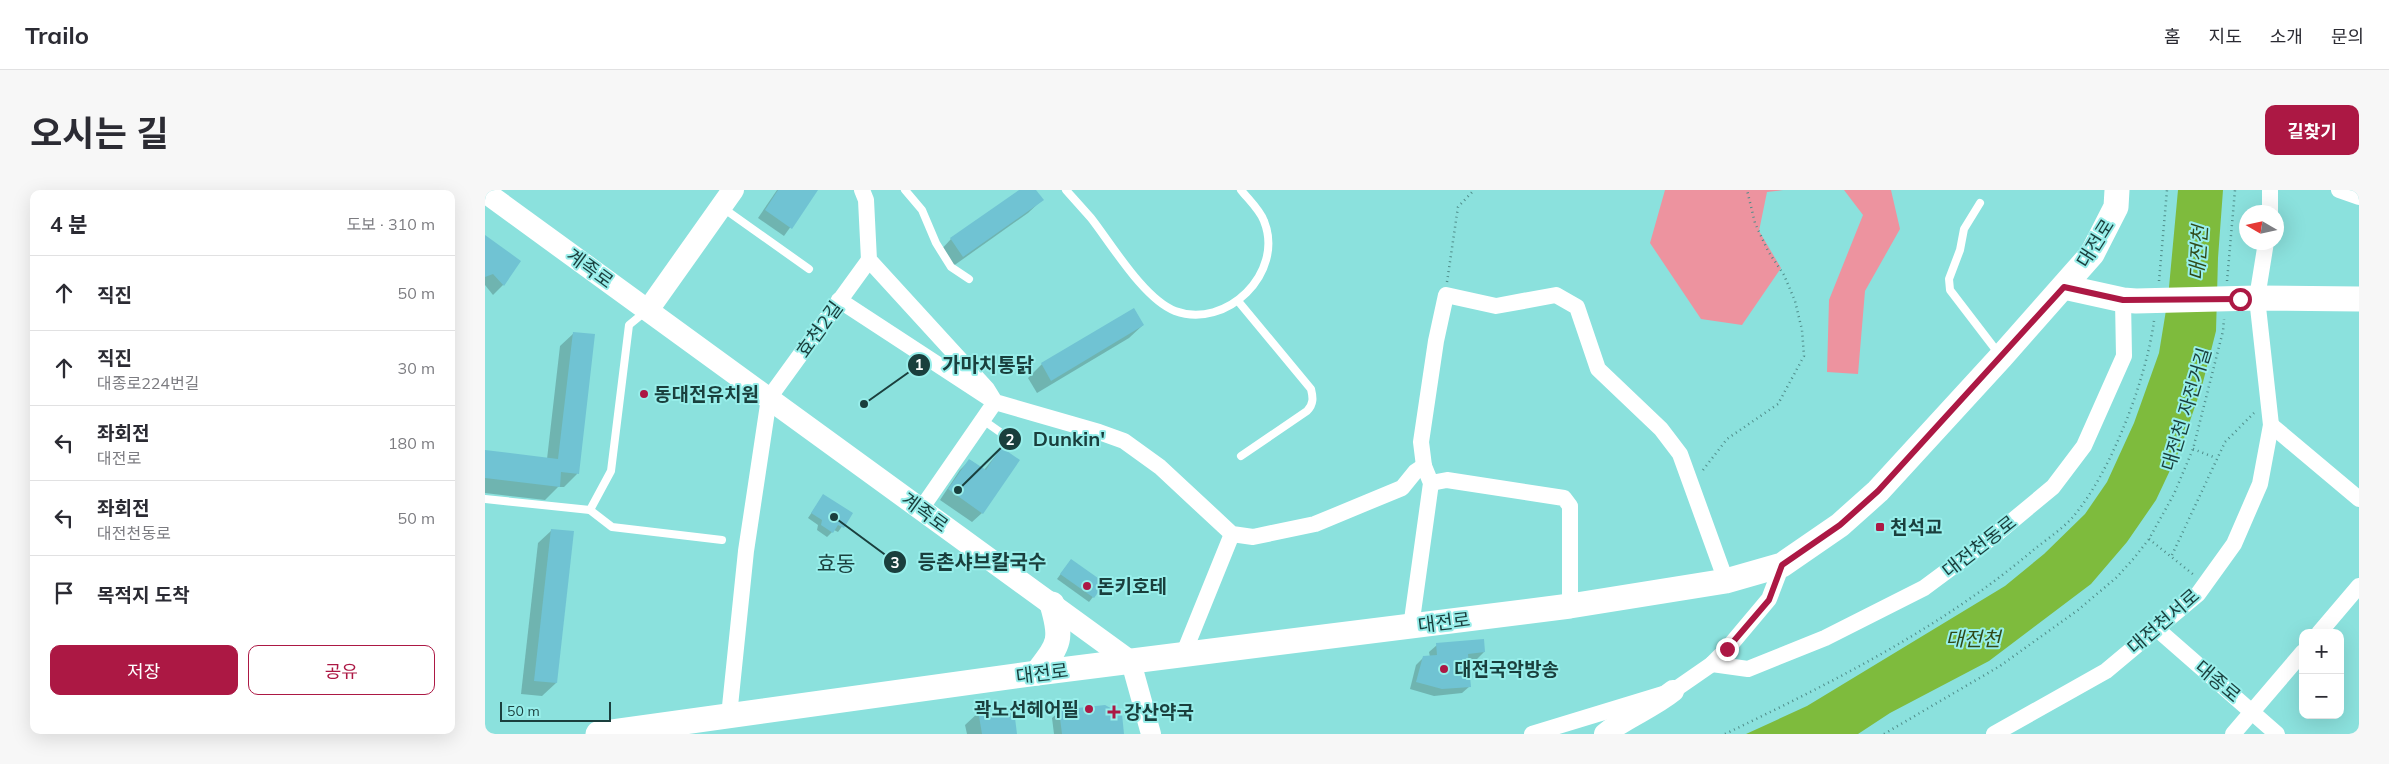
<!DOCTYPE html>
<html lang="ko">
<meta charset="utf-8">
<style>
:root{--surface:#fff;--page:#f7f7f7;--text:#2b2b33;--muted:#7c7c81;--line:#e1e1e2;--accent:#ac1844}
body{margin:0;font-family:Mulish,"Noto Sans KR",sans-serif;background:var(--page);color:var(--text)}
.controls{position:absolute;right:15px;bottom:15px;display:grid;overflow:hidden;border-radius:10px;box-shadow:0 5px 20px #0002}
.controls button{width:45px;height:45px;display:grid;place-items:center;padding:0;border:0;border-bottom:1px solid var(--line);background:var(--surface);color:var(--text);font:25px sans-serif}
.compass{position:absolute;left:1754px;top:15px;width:45px;height:45px;border-radius:50%;background:var(--surface);box-shadow:0 5px 20px #0002;rotate:279deg}
.scale{position:absolute;left:15px;bottom:12px;width:111px;box-sizing:border-box;padding-left:5px;border:2px solid #1a3f3d;border-top:0;font-size:14px;line-height:18px;white-space:nowrap;color:#1a3f3d;-webkit-text-stroke:4px #98eeea;paint-order:stroke}
.stop{position:absolute;width:15px;height:15px;margin:-11px;border:4px solid #ac1844;border-radius:50%;background:#fff}
.stop.end{background:#ac1844;border-color:#fff;box-shadow:0 1px 5px #0008}
.list{margin:0;padding:0;list-style:none}
h2{display:flex;justify-content:space-between;align-items:center;height:65px;margin:0;padding:0 20px;font-size:21px}
h2 small{font-size:16px;font-weight:400;color:var(--muted)}
.list li{display:grid;grid-template-columns:32px 1fr auto;gap:15px;align-items:center;box-sizing:border-box;height:75px;padding:0 20px;border-top:1px solid var(--line)}
.list b{display:block;font-size:19px;white-space:nowrap}
.list p{margin:0;font-size:16px;white-space:nowrap;color:var(--muted)}
.list em{font-size:16px;font-style:normal;color:var(--muted)}
.actions{display:flex;gap:10px;padding:15px 20px}
.actions a{flex:1;padding:11px 0;border:1px solid var(--accent);border-radius:10px;text-align:center;font-size:18px;color:var(--accent)}
.actions .main{background:var(--accent);color:#fff}
.icon{flex:none;width:28px;height:28px;fill:none;stroke:currentColor;stroke-width:2;stroke-linecap:round;stroke-linejoin:round}
.map{position:relative;flex:none;width:1874px;height:544px;overflow:hidden;border-radius:10px}
header{display:flex;align-items:center;gap:30px;box-sizing:border-box;height:70px;padding:0 25px;background:var(--surface);border-bottom:1px solid var(--line)}
header strong{font-size:24px}
nav{display:flex;gap:28px;margin-inline-start:auto;font-size:18px}
.intro{display:flex;align-items:center;justify-content:space-between;box-sizing:border-box;height:120px;padding:0 30px}
h1{margin:0;font-size:35px}
.button{padding:12px 22px;border-radius:10px;background:var(--accent);color:#fff;font-size:18px;font-weight:700}
main{display:flex;gap:30px;padding:0 30px}
aside{flex:1;background:var(--surface);border-radius:10px;box-shadow:0 5px 20px #0002}
.map>svg:first-child{display:block}
</style>
<header>
<strong>Trailo</strong>
<nav><a>홈</a><a>지도</a><a>소개</a><a>문의</a></nav>
</header>
<div class="intro"><h1>오시는 길</h1><a class="button">길찾기</a></div>
<main>
<aside>
<h2>4 분<small>도보 · 310 m</small></h2>
<ul class="list">
<li><svg class="icon" aria-label="ahead" viewBox="0 0 24 24"><path d="M12 20V5M6 11l6-6 6 6"/></svg><div><b>직진</b></div><em>50 m</em></li>
<li><svg class="icon" aria-label="ahead" viewBox="0 0 24 24"><path d="M12 20V5M6 11l6-6 6 6"/></svg><div><b>직진</b><p>대종로224번길</p></div><em>30 m</em></li>
<li><svg class="icon" aria-label="left" viewBox="0 0 24 24"><path d="M17 20v-9H6M10 6l-5 5 5 5"/></svg><div><b>좌회전</b><p>대전로</p></div><em>180 m</em></li>
<li><svg class="icon" aria-label="left" viewBox="0 0 24 24"><path d="M17 20v-9H6M10 6l-5 5 5 5"/></svg><div><b>좌회전</b><p>대전천동로</p></div><em>50 m</em></li>
<li><svg class="icon" aria-label="arrive" viewBox="0 0 24 24"><path d="M6 21V4h12l-3 4 3 4H6"/></svg><div><b>목적지 도착</b></div></li>
</ul>
<div class="actions"><a class="main">저장</a><a>공유</a></div>
</aside>
<div class="map">
<svg width="1874" height="544" viewBox="0 0 1874 544">
<rect width="100%" height="100%" fill="#8be1dd"/>
<!-- green -->
<g fill="#ed939f">
<path d="M1180,0H1298L1282,2L1274,41L1296,78L1257,135L1216,129L1165,53Z"/>
<path d="M1359,0H1406L1415,39L1380,101L1373,184L1342,182L1344,110L1378,25Z"/>
</g>
<!-- water -->
<path fill="#7ebb3d" d="M1693,0H1738L1733,68L1731,141L1717,196L1696,257L1671,310L1642,352L1606,394L1504,471L1405,523L1373,544H1261L1322,516L1520,396L1559,364L1600,324L1622,292L1649,233L1674,163L1683,108Z"/>
<!-- shadow -->
<g fill="#0003">
<path d="M292,0H332L299,46L273,28Z"/>
<path d="M536,0H550L557,10L543,23L464,79L453,63L466,49Z"/>
<path d="M0,46L34,71L18,95L8,105L0,95Z"/>
<path d="M649,119L658,135L644,148L552,203L543,188L557,174Z"/>
<path d="M89,143L109,145L92,284L79,297H73L60,310L0,303V262L62,269L75,156Z"/>
<path d="M516,259L497,323L487,332L455,310L475,280L485,270L499,280Z"/>
<path d="M338,306L366,324L353,342L349,340L342,347L332,340L333,335L323,328Z"/>
<path d="M67,340L71,493L57,506L36,504L53,353Z"/>
<path d="M586,370L608,407L604,412L572,389Z"/>
<path d="M952,455L999,462L992,469L982,470L985,496L977,503L949,506L925,499L931,475L939,467H945L944,462Z"/>
<path d="M528,521L531,544H482L480,535L494,522L505,524Z"/>
<path d="M575,521L635,525L637,544H569L567,528Z"/>
</g>
<!-- building -->
<g fill="#70c3d3">
<path d="M293,0H333L307,39L280,20Z"/>
<path d="M534,0H551L559,10L478,67L465,48Z"/>
<path d="M0,45L36,71L19,96L8,84L0,87Z"/>
<path d="M649,118L659,135L566,191L556,173Z"/>
<path d="M88,142L110,144L94,284L76,282L75,297L0,288V260L73,269Z"/>
<path d="M516,257L535,270L498,324L463,299L484,269L501,280Z"/>
<path d="M338,304L368,323L359,338L353,335L348,343L336,335L337,330L326,323Z"/>
<path d="M66,339L89,341L72,493L49,491Z"/>
<path d="M586,369L620,393L609,408L575,384Z"/>
<path d="M999,449L1000,462L983,464L986,497L957,499L931,492L938,466L952,465L951,453Z"/>
<path d="M620,515L637,524L639,544H577L574,520Z"/>
<path d="M506,519V523L529,520L532,544H497L493,520Z"/>
</g>
<g fill="none" stroke-linecap="round" stroke-linejoin="round">
<!-- path -->
<g stroke="#4f8c89" stroke-width="2.5" stroke-dasharray="1 4" stroke-linecap="butt">
<path d="M1674,91L1682,0"/>
<path d="M1742,91L1750,0"/>
<path d="M962,92L973,17L989,0"/>
<path d="M1708,259L1731,268"/>
<path d="M1218,280L1242,249L1293,214L1319,166L1317,140L1310,111L1299,85L1283,61L1270,33L1262,0"/>
<path d="M1664,349L1709,385"/>
<path d="M1687,365L1740,252L1769,223"/>
<path d="M1240,544C1346,493 1456,438 1546,362C1559,351 1575,341 1587,328C1626,283 1661,190 1669,131"/>
<path d="M1399,544L1515,476L1593,420L1632,387L1650,367L1664,349L1689,304L1708,259L1738,141L1739,129"/>
</g>
<!-- service -->
<g stroke="#fff" stroke-width="8">
<path d="M420,0L437,20L451,53L466,77L484,89"/>
<path d="M581,0C589,9 598,19 606,28C627,55 659,109 690,121C741,140 800,83 779,31C775,20 763,9 756,0"/>
<path d="M1495,13L1479,39L1475,60L1464,89L1465,100L1514,164"/>
<path d="M238,18L324,79"/>
<path d="M753,111L826,199C828,207 829,214 822,221L756,266"/>
<path d="M498,230L522,247"/>
<path d="M0,309L105,320L126,281L144,135L161,121"/>
<path d="M105,320L127,337L237,350"/>
</g>
<!-- minor -->
<g stroke="#fff" stroke-width="16">
<path d="M377,0L381,10L384,70L502,199L510,212L614,242L639,251L675,277L747,344L768,347L830,334L917,298L930,282L939,276"/>
<path d="M1854,0L1874,7"/>
<path d="M1785,22V0"/>
<path d="M354,110L510,212L436,319"/>
<path d="M1786,235L1874,309"/>
<path d="M946,293L962,290L1079,308L1085,316V416"/>
<path d="M926,437L946,293L939,276L936,252L951,151L961,105L1011,116L1071,105L1092,117L1113,179L1176,239L1195,264L1241,391"/>
<path d="M1672,439L1792,544"/>
<path d="M1834,443L1874,396"/>
<path d="M698,465L747,344"/>
<path d="M1227,474L1263,479L1340,448L1439,398L1509,346L1568,297L1599,256L1639,166L1638,110"/>
<path d="M244,526L261,361L284,208L384,70"/>
<path d="M1047,544L1188,501L1227,474L1242,459L1284,409L1297,375"/>
<path d="M1509,544L1621,481L1713,404L1749,354L1775,294L1786,235L1772,108L1781,52"/>
<path d="M1748,544L1818,462"/>
</g>
<!-- tertiary -->
<path stroke="#fff" stroke-width="20" d="M646,472L666,544"/>
<!-- secondary -->
<g stroke="#fff" stroke-width="22">
<path d="M0,2L646,472"/>
<path d="M163,120L248,0"/>
<path d="M1120,544C1141,527 1167,518 1188,501"/>
</g>
<!-- primary -->
<g stroke="#fff" stroke-width="25">
<path d="M1579,97L1638,110L1651,111L1772,108L1874,109"/>
<path d="M552,483C574,454 578,451 567,414"/>
<path d="M113,544L552,483L1085,416L1241,391L1297,375L1355,335L1393,301L1516,167L1607,64L1631,17L1632,0"/>
</g>
</g>
<g fill="none" stroke-linecap="round" stroke-linejoin="round">
<!-- route -->
<path stroke="#ac1844" stroke-width="6" d="M1242,459L1284,410L1297,375L1355,335L1393,301L1579,97L1638,110L1755,109"/>
</g>
<!-- markers -->
<g fill="#ac1844" stroke="#98eeea" stroke-width="2">
<circle cx="159" cy="204" r="5"/>
<rect x="1390" y="332" width="10" height="10" rx="2.5"/>
<circle cx="602" cy="396" r="5"/>
<circle cx="959" cy="479" r="5"/>
<circle cx="604" cy="519" r="5"/>
<path d="M626.5 514.5h5v5h5v5h-5v5h-5v-5h-5v-5h5z"/>
</g>
<g text-anchor="middle" dominant-baseline="central" stroke-width="4" stroke-linejoin="round" paint-order="stroke">
<!-- street labels -->
<g font-size="19" fill="#1a3f3d" stroke="#98eeea">
<text transform="translate(1610 53) rotate(-58)">대전로</text>
<text transform="translate(105 78) rotate(36)">계족로</text>
<text transform="translate(334 139) rotate(-54)">효천2길</text>
<text transform="translate(1701 219) rotate(-73)">대전천 자전거길</text>
<text transform="translate(440 322) rotate(36)">계족로</text>
<text transform="translate(1494 356) rotate(-38)">대전천동로</text>
<text transform="translate(1678 431) rotate(-41)">대전천서로</text>
<text transform="translate(959 432) rotate(-7)">대전로</text>
<text transform="translate(557 483) rotate(-7)">대전로</text>
<text transform="translate(1733 491) rotate(40)">대종로</text>
</g>
<!-- poi labels -->
<g font-size="19" font-weight="bold" fill="#1a3f3d" stroke="#98eeea" text-anchor="start">
<text x="169" y="204">동대전유치원</text>
<text x="1405" y="337">천석교</text>
<text x="612" y="396">돈키호테</text>
<text x="969" y="479">대전국악방송</text>
<text x="594" y="519" text-anchor="end">곽노선헤어필</text>
<text x="639" y="522">강산약국</text>
</g>
<!-- water labels -->
<g font-size="20" font-style="italic" fill="#304918" stroke="#98eeea">
<text transform="translate(1713 63) rotate(-86)">대전천</text>
<text x="1488" y="448">대전천</text>
</g>
<!-- quarter labels -->
<g font-size="21" fill="#1a3f3d" stroke="#98eeea">
<text x="351" y="373">효동</text>
</g>
</g>
<!-- callouts -->
<path fill="none" stroke="#1a3f3d" stroke-width="2" d="M379 214L434 175M473 300L525 249M349 327L410 372"/>
<g fill="#1a3f3d" stroke="#98eeea" stroke-width="2">
<circle cx="379" cy="214" r="5"/>
<circle cx="473" cy="300" r="5"/>
<circle cx="349" cy="327" r="5"/>
<circle cx="434" cy="175" r="12"/>
<circle cx="525" cy="249" r="12"/>
<circle cx="410" cy="372" r="12"/>
</g>
<g font-size="15" text-anchor="middle" font-weight="bold" fill="#fff">
<text x="434" y="180">1</text>
<text x="525" y="255">2</text>
<text x="410" y="378">3</text>
</g>
<g font-size="20" text-anchor="middle" font-weight="bold" fill="#1a3f3d" stroke="#98eeea" stroke-width="4" stroke-linejoin="round" paint-order="stroke">
<text x="503" y="182">가마치통닭</text>
<text x="584" y="256">Dunkin'</text>
<text x="497" y="379">등촌샤브칼국수</text>
</g>
</svg>
<div class="controls">
<button>+</button>
<button>−</button>
</div>
<svg class="compass" viewBox="-18 -18 36 36"><path d="M0-13l5 13h-10z" fill="#e53935"/><path d="M0 13l5-13h-10z" fill="#7c7c81"/></svg>
<div class="scale">50 m</div>
<div class="stop" style="left:1755px;top:109px"></div>
<div class="stop end" style="left:1242px;top:459px"></div>
</div>
</main>
